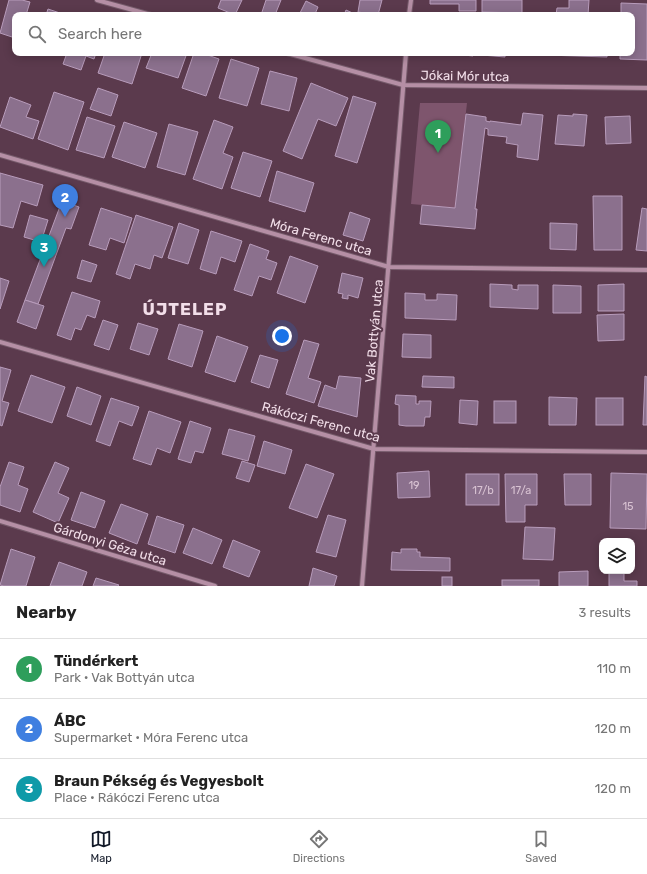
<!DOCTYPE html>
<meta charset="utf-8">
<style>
:root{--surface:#fff;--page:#f2f2f2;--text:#222;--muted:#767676;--line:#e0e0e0;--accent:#111827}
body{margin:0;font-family:Rubik,sans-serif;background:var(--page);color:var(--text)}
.controls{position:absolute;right:12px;bottom:12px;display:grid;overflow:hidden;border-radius:8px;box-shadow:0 2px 10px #0003}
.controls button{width:36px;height:36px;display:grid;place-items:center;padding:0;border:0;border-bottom:1px solid var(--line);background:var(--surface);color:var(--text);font:20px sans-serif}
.you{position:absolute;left:282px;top:336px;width:14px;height:14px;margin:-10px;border:3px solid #fff;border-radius:50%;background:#1a73e8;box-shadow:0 0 0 6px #1a73e833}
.badge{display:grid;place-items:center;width:26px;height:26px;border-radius:50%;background:var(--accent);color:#fff;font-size:13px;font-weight:700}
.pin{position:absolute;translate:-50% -33px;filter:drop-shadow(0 1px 2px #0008)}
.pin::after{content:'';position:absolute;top:21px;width:14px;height:12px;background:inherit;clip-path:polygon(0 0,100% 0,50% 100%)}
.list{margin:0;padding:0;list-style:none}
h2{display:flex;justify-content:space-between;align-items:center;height:52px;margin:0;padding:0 16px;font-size:17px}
h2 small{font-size:13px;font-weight:400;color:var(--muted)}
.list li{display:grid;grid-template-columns:26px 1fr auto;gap:12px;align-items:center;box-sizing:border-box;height:60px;padding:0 16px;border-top:1px solid var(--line)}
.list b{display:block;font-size:15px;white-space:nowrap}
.list p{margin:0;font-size:13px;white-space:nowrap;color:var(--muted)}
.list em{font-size:13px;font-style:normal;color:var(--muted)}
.icon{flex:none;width:22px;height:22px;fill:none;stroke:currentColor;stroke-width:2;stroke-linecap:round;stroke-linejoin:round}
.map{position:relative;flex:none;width:647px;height:586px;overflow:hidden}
.search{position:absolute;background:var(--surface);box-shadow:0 2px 10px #0003;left:12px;right:12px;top:12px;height:44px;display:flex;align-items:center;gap:10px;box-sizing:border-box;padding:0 14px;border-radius:8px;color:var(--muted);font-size:15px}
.sheet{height:232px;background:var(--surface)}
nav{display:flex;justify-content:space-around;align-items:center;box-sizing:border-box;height:56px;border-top:1px solid var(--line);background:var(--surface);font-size:11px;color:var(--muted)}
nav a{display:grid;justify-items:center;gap:2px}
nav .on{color:var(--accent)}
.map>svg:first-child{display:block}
</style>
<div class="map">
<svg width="647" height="586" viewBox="0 0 647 586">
<rect width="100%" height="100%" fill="#5b3a4d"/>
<!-- green -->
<path fill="#7e556d" d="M420,103H467L455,208L411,204Z"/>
<!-- building -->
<g fill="#8b708d" stroke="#b89cbb">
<path d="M9,0H22L30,2L26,15H15V38L0,33Z"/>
<path d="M221,0H242L235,15L218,8Z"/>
<path d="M266,0H281L275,15H261Z"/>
<path d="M360,0H382L378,15L358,12Z"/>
<path d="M430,0H476V11H459V4H430Z"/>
<path d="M482,0H522V13L482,12Z"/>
<path d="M569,0H589L588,15H556L557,8H569Z"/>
<path d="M306,1L318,7L315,14L316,15H299Z"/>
<path d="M621,3L647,4V60L620,59V53H632V15H621Z"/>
<path d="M48,9L66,15H46Z"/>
<path d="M346,10L357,15H344Z"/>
<path d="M67,53H96L94,59L86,56L81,70L63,64Z"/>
<path d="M105,53H142L132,84L98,73Z"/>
<path d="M152,53H187L178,78L146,68Z"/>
<path d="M194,53H202L219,59L206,96L182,88Z"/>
<path d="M446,53H473V56Z"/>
<path d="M482,53H505V57L482,55Z"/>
<path d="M546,53H607V57L546,55Z"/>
<path d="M231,59L259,68L247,106L219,98Z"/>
<path d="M270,71L297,78L289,111L261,104Z"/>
<path d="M311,83L348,98L336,126L318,119L302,159L283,151Z"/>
<path d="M98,88L118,95L111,116L90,109Z"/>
<path d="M54,92L84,102L68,150L38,139Z"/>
<path d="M353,96L376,103L357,163L335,156Z"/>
<path d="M10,97L31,105L26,117L39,121L33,139L0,127Z"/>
<path d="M523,113L543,115L538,160L517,157L518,145L506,143L507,137L488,135V129L485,128L475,209H477L475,229L420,224L422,205L455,208L466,114L486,117V121L490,122V121L521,125Z"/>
<path d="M573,114L587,115L584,146L555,144L558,115L573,116Z"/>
<path d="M630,116L631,143L606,144L605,117Z"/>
<path d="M87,117L115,126L104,158L76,150Z"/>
<path d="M214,120L233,127L223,153L233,157L222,189L193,179Z"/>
<path d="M124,122L157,133L145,168L112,157Z"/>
<path d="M169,124L198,132L185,175L157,167Z"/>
<path d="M243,152L272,161L260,197L231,188Z"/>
<path d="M277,171L314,183L305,212L269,201Z"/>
<path d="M0,173L43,185L37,206L21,201L13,228L0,225Z"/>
<path d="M593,196H622V250H594Z"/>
<path d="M62,201L79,207L71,229L66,228L38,304L25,300Z"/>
<path d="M101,208L132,218L124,243L110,238L106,250L89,245Z"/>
<path d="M642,208L647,209V251L636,250Z"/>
<path d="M350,212L370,219L363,241L343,235Z"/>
<path d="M30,215L48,220L41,242L24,237Z"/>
<path d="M136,215L173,227L162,258L154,255L150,269L135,264L130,279L116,274Z"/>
<path d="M179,223L199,230L188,264L168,258Z"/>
<path d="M550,223L577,224L576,250L550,249Z"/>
<path d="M211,231L242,241L235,262L221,257L216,274L200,269Z"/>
<path d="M250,244L269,251L266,259L277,263L271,280L259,276L252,296L234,290Z"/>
<path d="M290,256L318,266L305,303L277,293Z"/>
<path d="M82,260L97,265L91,282L77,278Z"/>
<path d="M342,273L363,278L358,298L348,295V299L342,298L343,294L338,293Z"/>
<path d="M0,278L9,281L0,309Z"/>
<path d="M490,284L512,285V289L518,290V285H538V309L490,307Z"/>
<path d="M624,284V311H598V285Z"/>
<path d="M553,285L581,286V313H553Z"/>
<path d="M72,292L100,301L95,318L87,315L81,330L75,328L71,340L57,335Z"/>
<path d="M405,293L425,294V300H437V294L457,295L456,320L405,318Z"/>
<path d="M25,300L44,306L36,329L17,322Z"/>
<path d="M624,314V340L598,341L597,315Z"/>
<path d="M103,320L118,325L109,350L94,345Z"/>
<path d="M138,323L158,329L149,355L130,349Z"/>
<path d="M179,324L203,331L192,367L168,359Z"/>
<path d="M403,334L431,335V358L402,357Z"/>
<path d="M217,336L248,347L235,382L205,372Z"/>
<path d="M304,340L319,344L308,378L321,382L314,403L286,394Z"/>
<path d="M260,355L278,360L269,388L251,382Z"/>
<path d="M0,367L11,370L2,401L9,403L2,426L0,425Z"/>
<path d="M31,375L65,387L52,423L18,411Z"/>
<path d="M339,376L361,378L357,417L318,406L325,385L336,389Z"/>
<path d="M423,376L454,377V388L422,387Z"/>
<path d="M645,376L647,377V425H643Z"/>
<path d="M77,387L101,396L91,425L67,416Z"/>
<path d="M396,395L416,396V404H419V401H431L430,417H425L424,426H406L399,425V405L395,404Z"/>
<path d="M549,397L577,398L576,425H549Z"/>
<path d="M111,398L139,407L132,426L119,421L110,446L96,441Z"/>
<rect x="596" y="398" width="27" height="27"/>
<path d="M460,400L478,401L477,425L459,423Z"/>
<rect x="494" y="401" width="22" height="22"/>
<path d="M149,411L181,422L170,453L157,448L151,465L133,459Z"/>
<path d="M190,421L211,428L203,453L195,451L191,463L178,459Z"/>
<path d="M229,429L255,436L248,461L222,454Z"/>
<path d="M264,441L292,450L285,474L257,466Z"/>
<path d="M242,461L255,465L249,482L236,478Z"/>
<path d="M9,462L24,467L18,485L28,489L20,512L0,505V487Z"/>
<path d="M55,462L69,468L58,493L69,498L58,523L33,512Z"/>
<path d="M306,464L334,474L317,518L289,508Z"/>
<path d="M429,471L430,497L398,498L397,473Z"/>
<path d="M611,473L647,474L646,529L610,528Z"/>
<rect x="466" y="474" width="33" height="31"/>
<path d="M505,474H537V505H525V522H506Z"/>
<path d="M564,474H591V505H565Z"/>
<path d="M81,492L105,501L95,528L71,520Z"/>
<path d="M121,504L148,514L137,544L109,533Z"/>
<path d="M328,515L346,520L336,557L316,552Z"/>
<path d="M157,516L184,525L175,553L148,544Z"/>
<path d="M525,527L555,528L553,560L523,559Z"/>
<path d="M193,528L222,540L212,564L183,553Z"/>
<path d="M233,540L260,551L249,577L223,567Z"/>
<path d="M11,549L35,557L26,586H4L0,585Z"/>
<path d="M401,549H417V552H420V557L450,558V571L391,570L392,552L401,553Z"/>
<path d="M59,562L87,572L82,586H50Z"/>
<path d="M313,568L337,576L334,586H309Z"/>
<path d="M588,571V586H559V572Z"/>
<path d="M609,571H624V581H637V586H609Z"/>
<rect x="442" y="577" width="10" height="9"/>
<path d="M96,578L119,585L118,586H93Z"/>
<rect x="502" y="580" width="37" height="6"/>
</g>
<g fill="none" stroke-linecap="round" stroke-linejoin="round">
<defs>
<g id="minor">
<path d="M97,0L151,15"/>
<path d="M409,15L411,0"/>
<path d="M287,53L403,85L647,88"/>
<path d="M0,155L389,267L647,270"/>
<path d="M0,342L374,449L647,452"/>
<path d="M0,521L215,586"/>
<path d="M362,586L406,53"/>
</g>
</defs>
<!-- minor casing -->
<use href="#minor" stroke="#755a6a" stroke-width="6"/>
<!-- minor -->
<use href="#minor" stroke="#b58fa5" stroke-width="4"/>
</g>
<g text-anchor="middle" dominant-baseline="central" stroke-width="4" stroke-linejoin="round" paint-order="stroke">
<!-- number labels -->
<g font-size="11" fill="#d8c2d2">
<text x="414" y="485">19</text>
<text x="483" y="490">17/b</text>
<text x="521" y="490">17/a</text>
<text x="628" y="506">15</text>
</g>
<!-- street labels -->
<g font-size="13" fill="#f2dee9" stroke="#5b3a4d">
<text transform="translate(465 76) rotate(1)">Jókai Mór utca</text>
<text transform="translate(321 237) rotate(16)">Móra Ferenc utca</text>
<text transform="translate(374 331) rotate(-85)">Vak Bottyán utca</text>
<text transform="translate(321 422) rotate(15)">Rákóczi Ferenc utca</text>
<text transform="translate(110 544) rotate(17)">Gárdonyi Géza utca</text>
</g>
<!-- district labels -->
<g font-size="17" font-weight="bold" letter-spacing="1" fill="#f2dee9" stroke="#5b3a4d">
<text x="185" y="309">ÚJTELEP</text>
</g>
</g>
</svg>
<div class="controls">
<button><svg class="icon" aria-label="layers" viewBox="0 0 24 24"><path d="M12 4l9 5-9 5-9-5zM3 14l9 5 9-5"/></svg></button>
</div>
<div class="you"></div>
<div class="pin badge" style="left:438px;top:153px;background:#2e9e5b">1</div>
<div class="pin badge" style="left:65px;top:217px;background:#3f7fe0">2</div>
<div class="pin badge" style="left:44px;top:267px;background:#0f9aa8">3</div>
<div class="search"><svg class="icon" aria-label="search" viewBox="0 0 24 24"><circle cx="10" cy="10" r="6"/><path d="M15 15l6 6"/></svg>Search here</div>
</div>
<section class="sheet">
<h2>Nearby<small>3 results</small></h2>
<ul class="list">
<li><span class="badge" style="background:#2e9e5b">1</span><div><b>Tündérkert</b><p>Park · Vak Bottyán utca</p></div><em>110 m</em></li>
<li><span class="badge" style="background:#3f7fe0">2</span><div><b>ÁBC</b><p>Supermarket · Móra Ferenc utca</p></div><em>120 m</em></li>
<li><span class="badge" style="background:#0f9aa8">3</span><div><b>Braun Pékség és Vegyesbolt</b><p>Place · Rákóczi Ferenc utca</p></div><em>120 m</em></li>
</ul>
</section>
<nav>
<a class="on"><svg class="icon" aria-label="map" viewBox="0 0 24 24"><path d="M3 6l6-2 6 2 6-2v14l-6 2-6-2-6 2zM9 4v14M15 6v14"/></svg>Map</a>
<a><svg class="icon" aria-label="directions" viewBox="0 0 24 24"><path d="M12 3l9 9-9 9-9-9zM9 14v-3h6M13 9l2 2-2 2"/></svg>Directions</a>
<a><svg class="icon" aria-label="saved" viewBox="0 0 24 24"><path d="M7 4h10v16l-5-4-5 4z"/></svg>Saved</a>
</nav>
